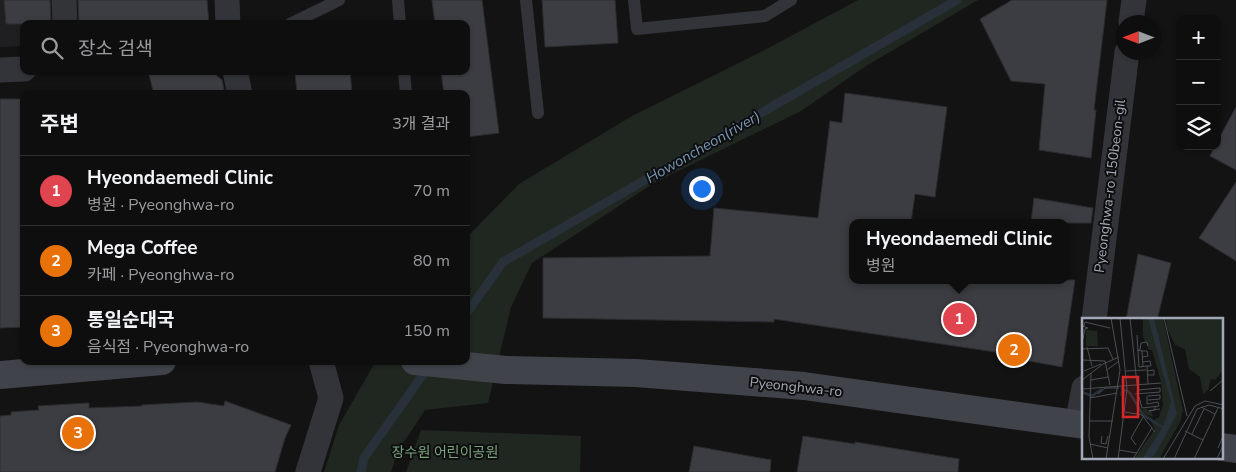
<!DOCTYPE html>
<html lang="ko">
<meta charset="utf-8">
<style>
:root{--surface:#0e0e0f;--page:#1c1c1d;--text:#f1f3f6;--muted:#9b9c9e;--line:#2e2e2f;--accent:#fbb924}
body{margin:0;font-family:"Nunito Sans","Noto Sans KR",sans-serif;background:var(--page);color:var(--text)}
.controls{position:absolute;right:15px;top:15px;display:grid;overflow:hidden;border-radius:10px;box-shadow:0 1px 4px #0004}
.controls button{width:45px;height:45px;display:grid;place-items:center;padding:0;border:0;border-bottom:1px solid var(--line);background:var(--surface);color:var(--text);font:25px sans-serif}
.compass{position:absolute;left:1116px;top:15px;width:45px;height:45px;border-radius:50%;background:var(--surface);box-shadow:0 1px 4px #0004;rotate:270deg}
.you{position:absolute;left:701px;top:188px;width:18px;height:18px;margin:-12px;border:4px solid #fff;border-radius:50%;background:#1a73e8;box-shadow:0 0 0 8px #1a73e833}
.badge{display:grid;place-items:center;width:32px;height:32px;border-radius:50%;background:var(--accent);color:#fff;font-size:16px;font-weight:700}
.pin{position:absolute;translate:-50% -50%;border:2px solid #fff;box-shadow:0 1px 5px #0006}
.popup{position:absolute;left:849px;top:219px;width:220px;height:65px;box-sizing:border-box;display:grid;place-content:center;border-radius:10px;background:var(--surface);filter:drop-shadow(0 1px 4px #0005);font-size:16px;white-space:nowrap;color:var(--muted)}
.popup b{font-size:19px;color:var(--text)}
.popup::after{content:'';position:absolute;left:50%;top:100%;margin-left:-10px;border:10px solid transparent;border-top-color:var(--surface)}
.list{margin:0;padding:0;list-style:none}
h2{display:flex;justify-content:space-between;align-items:center;height:65px;margin:0;padding:0 20px;font-size:21px}
h2 small{font-size:16px;font-weight:400;color:var(--muted)}
.list li{display:grid;grid-template-columns:32px 1fr auto;gap:15px;align-items:center;box-sizing:border-box;height:70px;padding:0 20px;border-top:1px solid var(--line)}
.list b{display:block;font-size:19px;white-space:nowrap}
.list p{margin:0;font-size:16px;white-space:nowrap;color:var(--muted)}
.list em{font-size:16px;font-style:normal;color:var(--muted)}
.icon{flex:none;width:28px;height:28px;fill:none;stroke:currentColor;stroke-width:2;stroke-linecap:round;stroke-linejoin:round}
.map{position:relative;flex:none;width:1236px;height:472px;overflow:hidden}
.search{position:absolute;background:var(--surface);box-shadow:0 1px 4px #0004;left:20px;top:20px;width:450px;height:55px;display:flex;align-items:center;gap:12px;box-sizing:border-box;padding:0 18px;border-radius:10px;color:var(--muted);font-size:19px}
.panel{position:absolute;background:var(--surface);box-shadow:0 1px 4px #0004;left:20px;top:90px;width:450px;height:275px;border-radius:10px}
.map>svg:first-child{display:block}
</style>
<div class="map">
<svg width="1236" height="472" viewBox="0 0 1236 472">
<rect width="100%" height="100%" fill="#131314"/>
<!-- built -->
<path fill="#1f1f21" d="M0,0H34L24,24V46L0,47Z"/>
<!-- green -->
<g fill="#1f2720">
<path d="M858,0H978L866,66L801,111L654,183L532,263L511,307L488,403L425,410L398,451L391,472H324L339,425L376,361H466V238L519,184L632,116L759,53Z"/>
<path d="M421,430L581,436L580,472H406Z"/>
</g>
<g fill="none" stroke-linecap="round" stroke-linejoin="round">
<!-- stream -->
<g stroke="#283139" stroke-width="9">
<path d="M466,314L503,262L957,0"/>
<path d="M361,472L364,458L429,366"/>
</g>
</g>
<!-- building -->
<g fill="#3c3d42" stroke="#2d2c30">
<path d="M4,0H50L51,24H6Z"/>
<path d="M78,0H207L209,24H79Z"/>
<path d="M432,0H482L499,133L466,137V94H444L441,71H466V24H435Z"/>
<path d="M542,0H615L618,43L545,47Z"/>
<path d="M1012,0H1107L1094,110H1096L1091,158L1039,150L1045,84L1011,81L980,19Z"/>
<path d="M148,71H211L222,80L225,94H154Z"/>
<path d="M295,71H350L352,94H297Z"/>
<path d="M845,93L947,107L935,197L915,194L911,223H853V280H1075L1062,367L1002,356V353L774,319V322L543,318V258L710,256L714,208L818,218L830,121L842,123Z"/>
<path d="M0,99H24V327L0,328Z"/>
<path d="M1236,107V170L1210,156L1215,146H1217V142Z"/>
<path d="M1236,182V261L1199,238Z"/>
<path d="M1034,198L1093,208L1091,223H1031Z"/>
<path d="M1138,254L1171,263L1157,320H1126Z"/>
<path d="M225,401L291,425L285,438L275,472H0V416L11,415V412L39,410L38,406L89,403V408L142,406V405L197,402L224,406Z"/>
<path d="M803,436L855,444V442L959,459L958,472H797Z"/>
<path d="M694,446L771,460L770,472H689Z"/>
</g>
<g fill="none" stroke-linecap="round" stroke-linejoin="round">
<!-- lane -->
<g stroke="#33343a" stroke-width="12">
<path d="M398,0L400,24"/>
<path d="M526,0L538,113"/>
<path d="M634,0L637,29L765,16L791,0"/>
<path d="M290,24L339,0"/>
<path d="M404,71L406,94"/>
</g>
<!-- street -->
<g stroke="#33343a" stroke-width="25">
<path d="M64,0L65,24"/>
<path d="M227,0L228,24"/>
<path d="M1131,22L1134,0"/>
<path d="M0,70L24,69"/>
<path d="M235,71L240,94"/>
<path d="M1094,320L1127,52"/>
<path d="M1077,424L1084,388"/>
<path d="M308,472L331,398L321,361"/>
</g>
<!-- secondary -->
<g stroke="#41434a" stroke-width="28">
<path d="M415,361L506,370L636,373L804,386L1084,425"/>
<path d="M0,375L162,361"/>
<path d="M1222,447L1236,449"/>
</g>
</g>
<g text-anchor="middle" dominant-baseline="central" stroke-width="4" stroke-linejoin="round" paint-order="stroke">
<!-- street labels -->
<g font-size="14" fill="#a3a8b6" stroke="#0e0e0f">
<text transform="translate(1110 186) rotate(-83)">Pyeonghwa-ro 150beon-gil</text>
<text transform="translate(796 387) rotate(6)">Pyeonghwa-ro</text>
</g>
<!-- park labels -->
<g font-size="14" fill="#79a27d" stroke="#0e0e0f">
<text x="445" y="452">장수원 어린이공원</text>
</g>
<!-- water labels -->
<g font-size="15" font-style="italic" fill="#7896b3" stroke="#0e0e0f">
<text transform="translate(703 147) rotate(-30)">Howoncheon(river)</text>
</g>
</g>
<!-- overview -->
<g transform="translate(1082 318)">
<rect width="141" height="141" fill="#131314"/>
<path d="M61,0H81L101,93L98,104L77,141H52L73,111L69,104L77,99L81,87L79,64L70,32H67L61,19ZM84,0H141V52L133,62L129,61L126,72L121,76L118,59L107,51L103,31L93,27L85,10ZM4,12L15,13L16,28H4ZM39,69L50,76L60,93L63,90L70,94L71,99L61,95L70,100L68,102L58,95L48,76L43,73L42,78H38Z" fill="#1f2720"/>
<path d="M66,0H72L95,96L72,138L60,141L81,109L89,84Z" fill="#283139"/>
<path fill="none" stroke="#283139" stroke-width="2.5" d="M39,70L48,75L61,97L82,110M0,74L10,78L20,71"/>
<path fill="none" stroke="#4d4f55" stroke-width="1" d="M48,0L55,66L57,72L78,70V74L53,76M82,0L105,98M0,8L6,10L3,11L1,21M2,8L3,4L28,10M55,17L57,49L65,48L66,66M5,29L10,48M0,31L26,30L31,41M55,32L60,33L61,49M58,32L59,25L65,24L66,28M60,33H65L66,38L61,39M0,42L23,43L28,67M61,44L68,43L69,48H65M25,52L37,43M2,53L19,46M44,53L64,52M65,53L72,52V57H66M9,55L7,119L11,141M0,62L21,46L37,39M9,62L26,59M0,71L79,65M128,73L142,61M16,76L23,70H37M66,78L78,77V81L66,82M57,79L60,90L77,88L76,84L65,86V78M8,80L35,75M73,88V92L67,93L71,92L78,91M119,89L133,96M43,94L60,97L73,114M7,103H31M103,113L121,122M110,116L122,91M20,118L19,125L24,126L26,118M8,126L26,130M54,127L49,120L61,99M136,130L142,116M37,132L55,135M24,141L38,52L29,0M36,141L45,71L38,0M51,141L70,110M81,141L113,88L123,83L142,87M92,141L115,91L127,87L142,91M112,141L136,90M135,141L142,125"/>
<path fill="#d62828" fill-opacity="0.15" stroke="#d62828" stroke-width="2.5" d="M41,59H56V99H41Z"/>
<rect width="141" height="141" fill="none" stroke="#a3a8b6" stroke-width="2.5"/>
</g>
</svg>
<div class="controls">
<button>+</button>
<button>−</button>
<button><svg class="icon" aria-label="layers" viewBox="0 0 24 24"><path d="M12 4l9 5-9 5-9-5zM3 14l9 5 9-5"/></svg></button>
</div>
<svg class="compass" viewBox="-18 -18 36 36"><path d="M0-13l5 13h-10z" fill="#e53935"/><path d="M0 13l5-13h-10z" fill="#9b9c9e"/></svg>
<div class="you"></div>
<div class="pin badge" style="left:959px;top:319px;background:#e0444e">1</div>
<div class="popup"><b>Hyeondaemedi Clinic</b>병원</div>
<div class="pin badge" style="left:1014px;top:350px;background:#e8710a">2</div>
<div class="pin badge" style="left:78px;top:433px;background:#e8710a">3</div>
<div class="search"><svg class="icon" aria-label="search" viewBox="0 0 24 24"><circle cx="10" cy="10" r="6"/><path d="M15 15l6 6"/></svg>장소 검색</div>
<section class="panel">
<h2>주변<small>3개 결과</small></h2>
<ul class="list">
<li><span class="badge" style="background:#e0444e">1</span><div><b>Hyeondaemedi Clinic</b><p>병원 · Pyeonghwa-ro</p></div><em>70 m</em></li>
<li><span class="badge" style="background:#e8710a">2</span><div><b>Mega Coffee</b><p>카페 · Pyeonghwa-ro</p></div><em>80 m</em></li>
<li><span class="badge" style="background:#e8710a">3</span><div><b>통일순대국</b><p>음식점 · Pyeonghwa-ro</p></div><em>150 m</em></li>
</ul>
</section>
</div>
